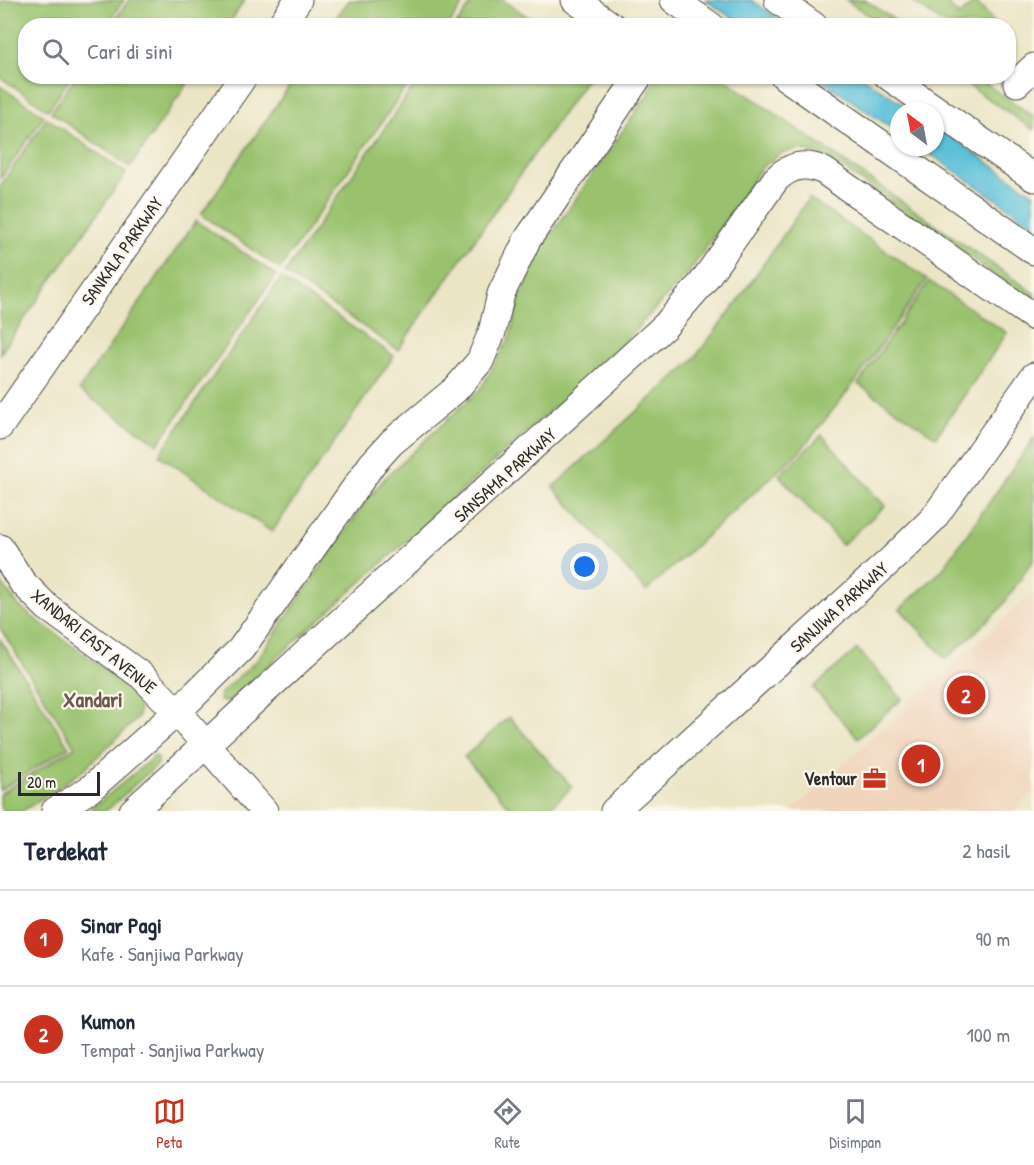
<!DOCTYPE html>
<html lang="id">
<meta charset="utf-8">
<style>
:root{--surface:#fff;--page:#f6f6f7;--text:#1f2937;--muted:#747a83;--line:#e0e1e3;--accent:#c8321e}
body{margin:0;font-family:"Patrick Hand",sans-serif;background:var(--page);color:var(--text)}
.compass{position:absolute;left:890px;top:102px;width:54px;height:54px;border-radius:50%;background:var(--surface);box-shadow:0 2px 4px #0004;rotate:328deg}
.scale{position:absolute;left:18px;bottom:15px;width:82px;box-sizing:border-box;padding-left:6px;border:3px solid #2b2b2b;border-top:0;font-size:16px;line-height:21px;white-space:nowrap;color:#2b2b2b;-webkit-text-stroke:4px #fbf7ec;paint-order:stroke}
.you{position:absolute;left:585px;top:567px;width:21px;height:21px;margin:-15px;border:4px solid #fff;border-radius:50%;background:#1a73e8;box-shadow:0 0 0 9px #1a73e833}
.badge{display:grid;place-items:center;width:39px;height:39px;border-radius:50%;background:var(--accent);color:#fff;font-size:20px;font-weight:700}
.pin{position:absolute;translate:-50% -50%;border:3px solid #fff;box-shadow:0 2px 6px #0006}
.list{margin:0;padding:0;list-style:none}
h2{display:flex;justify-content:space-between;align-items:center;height:78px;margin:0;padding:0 24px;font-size:26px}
h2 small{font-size:20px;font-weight:400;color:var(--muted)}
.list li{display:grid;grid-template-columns:39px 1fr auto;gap:18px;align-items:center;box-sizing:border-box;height:96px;padding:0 24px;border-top:2px solid var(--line)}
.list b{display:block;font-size:22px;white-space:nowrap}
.list p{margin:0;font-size:20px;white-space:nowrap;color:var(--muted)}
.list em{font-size:20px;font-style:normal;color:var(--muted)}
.icon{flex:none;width:33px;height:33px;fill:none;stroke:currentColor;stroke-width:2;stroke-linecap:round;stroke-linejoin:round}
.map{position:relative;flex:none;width:1034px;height:811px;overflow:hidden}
.search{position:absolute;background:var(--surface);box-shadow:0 2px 4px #0004;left:18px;right:18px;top:18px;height:66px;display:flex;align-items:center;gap:15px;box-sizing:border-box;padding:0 21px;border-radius:24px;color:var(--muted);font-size:22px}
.sheet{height:270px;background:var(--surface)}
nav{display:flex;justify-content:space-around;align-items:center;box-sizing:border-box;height:84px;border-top:2px solid var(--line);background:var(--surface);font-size:16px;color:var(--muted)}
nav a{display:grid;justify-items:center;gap:3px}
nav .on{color:var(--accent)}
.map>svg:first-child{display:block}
</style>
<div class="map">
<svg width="1034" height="811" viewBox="0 0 1034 811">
<rect width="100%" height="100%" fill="#fbf7ec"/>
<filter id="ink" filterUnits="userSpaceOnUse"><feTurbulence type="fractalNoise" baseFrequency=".0167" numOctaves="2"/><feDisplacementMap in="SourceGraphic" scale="12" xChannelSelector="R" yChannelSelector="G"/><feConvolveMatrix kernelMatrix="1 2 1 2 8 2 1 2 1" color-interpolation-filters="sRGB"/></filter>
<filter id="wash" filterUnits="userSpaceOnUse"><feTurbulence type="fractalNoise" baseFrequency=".008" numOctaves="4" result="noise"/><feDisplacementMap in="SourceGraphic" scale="24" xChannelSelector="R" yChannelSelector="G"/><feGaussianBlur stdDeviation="1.35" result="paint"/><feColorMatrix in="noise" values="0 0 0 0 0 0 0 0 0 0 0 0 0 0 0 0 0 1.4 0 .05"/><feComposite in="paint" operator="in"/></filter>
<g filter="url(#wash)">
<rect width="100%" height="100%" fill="#ebe5c6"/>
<!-- built -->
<path fill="#f0d5bc" d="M1034,592V792L1013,811H791Z"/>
<!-- green -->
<g fill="#9ac26e" stroke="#62764c" stroke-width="1.5">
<path d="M3,0H124L106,25L26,26V76L71,77L48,110L0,77V5Z"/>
<path d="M129,0H245L228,25H111Z"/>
<path d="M349,0H466L449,25H331Z"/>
<path d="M474,0H503L540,25H456Z"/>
<path d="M846,0H865L902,25H883Z"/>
<path d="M910,0H944L959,16L975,1L997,25H946Z"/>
<path d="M76,77V76L192,77L130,167L51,112Z"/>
<path d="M296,77H413L280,269L201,214Z"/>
<path d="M420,77H588L398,350L285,273Z"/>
<path d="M655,77H722L1034,293V302L828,158L800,149L782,153L761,168L689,272L611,356L228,702L220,701L221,693L257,660L368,498L385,478L481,388L510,337L519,300L541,249L649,93Z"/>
<path d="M956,77H976L1034,117V130Z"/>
<path d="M0,86L44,116L0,179Z"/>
<path d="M47,118L126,173L0,354V186Z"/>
<path d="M809,198L927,279L855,382L802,449L646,591L553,487L693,360L738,301Z"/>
<path d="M196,221L276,275L158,444L79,390Z"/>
<path d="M281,278L394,356L272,532L159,455Z"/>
<path d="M929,281L1007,333L936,437L858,384Z"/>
<path d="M822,435L885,506L842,545L779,475Z"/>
<path d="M1034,438V559L1000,609L946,659L900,609L942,570Z"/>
<path d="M0,582L19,606L34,618L129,687L139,707L138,718L81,772L23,811H3L0,805V794L75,747L0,628Z"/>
<path d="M0,639L69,747L0,790Z"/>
<path d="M857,649L902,699L858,738L813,688Z"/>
<path d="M509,717L572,787L546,811H513L464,757Z"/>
<path d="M155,756L158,758V764L106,811H89Z"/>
</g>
<!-- water -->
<g fill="#5bc0d9" stroke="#437682" stroke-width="1.5">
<path d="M705,0H751L788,25H743Z"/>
<path d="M817,77H862L913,111H899V133Z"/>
<path d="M935,126L1034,194V225L920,147H935Z"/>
</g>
</g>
<g filter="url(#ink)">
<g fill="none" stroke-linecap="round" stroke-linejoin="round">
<defs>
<g id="minor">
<path d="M575,0L612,26"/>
<path d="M674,0L711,26"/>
<path d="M778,0L814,26"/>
<path d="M280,26L298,0"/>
<path d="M784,76L1034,251"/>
<path d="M888,76L1034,178"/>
<path d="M1017,83L1034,67"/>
<path d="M0,426L244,76"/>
<path d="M0,548L22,582L47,607L142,676L177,712L264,811"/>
<path d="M55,811L90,789L177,712L241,649L372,464L392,442L456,389L480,361L492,332L501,294L527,240L639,76"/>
<path d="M133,811L665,326L702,283L776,179C791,165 806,162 824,171L1034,317"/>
<path d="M614,811L893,558L933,519L1034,376"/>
</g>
</defs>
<!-- minor casing -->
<use href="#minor" stroke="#484742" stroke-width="29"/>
<!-- minor -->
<use href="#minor" stroke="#fff" stroke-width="27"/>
</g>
</g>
<!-- icons -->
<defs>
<symbol id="office-bare" viewBox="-9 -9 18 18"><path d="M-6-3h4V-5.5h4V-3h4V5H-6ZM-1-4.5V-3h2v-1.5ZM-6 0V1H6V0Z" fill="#c8321e" stroke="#fbf7ec" stroke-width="2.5" paint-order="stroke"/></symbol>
</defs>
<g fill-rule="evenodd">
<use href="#office-bare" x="858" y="762" width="33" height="33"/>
</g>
<g text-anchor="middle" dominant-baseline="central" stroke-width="4.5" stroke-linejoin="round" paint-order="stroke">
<!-- street labels -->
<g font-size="18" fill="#2b2b2b" stroke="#fbf7ec">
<text transform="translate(122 251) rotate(-55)">SANKALA PARKWAY</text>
<text transform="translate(505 475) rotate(-42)">SANSAMA PARKWAY</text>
<text transform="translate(839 607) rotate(-42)">SANJIWA PARKWAY</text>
<text transform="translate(94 641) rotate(39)">XANDARI EAST AVENUE</text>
</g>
<!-- poi labels -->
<g font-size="18" font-weight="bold" fill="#2b2b2b" stroke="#fbf7ec" text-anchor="end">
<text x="857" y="778">Ventour</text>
</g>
<!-- quarter labels -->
<g font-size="21" font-weight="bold" fill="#6c5850" stroke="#fbf7ec">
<text x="93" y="699">Xandari</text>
</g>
</g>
</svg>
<svg class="compass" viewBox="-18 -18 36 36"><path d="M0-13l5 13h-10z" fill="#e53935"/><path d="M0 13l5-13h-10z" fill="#747a83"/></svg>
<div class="scale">20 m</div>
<div class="you"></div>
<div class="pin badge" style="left:921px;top:764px">1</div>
<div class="pin badge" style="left:966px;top:695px">2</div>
<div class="search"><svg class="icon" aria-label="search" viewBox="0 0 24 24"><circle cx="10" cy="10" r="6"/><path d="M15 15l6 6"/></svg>Cari di sini</div>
</div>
<section class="sheet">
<h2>Terdekat<small>2 hasil</small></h2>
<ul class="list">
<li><span class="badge">1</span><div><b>Sinar Pagi</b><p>Kafe · Sanjiwa Parkway</p></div><em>90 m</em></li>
<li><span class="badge">2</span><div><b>Kumon</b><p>Tempat · Sanjiwa Parkway</p></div><em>100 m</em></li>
</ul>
</section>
<nav>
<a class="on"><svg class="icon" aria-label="map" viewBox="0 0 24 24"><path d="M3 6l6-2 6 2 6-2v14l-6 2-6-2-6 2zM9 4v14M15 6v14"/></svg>Peta</a>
<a><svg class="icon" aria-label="directions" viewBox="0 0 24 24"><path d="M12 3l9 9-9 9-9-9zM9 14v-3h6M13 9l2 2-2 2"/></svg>Rute</a>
<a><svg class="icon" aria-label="saved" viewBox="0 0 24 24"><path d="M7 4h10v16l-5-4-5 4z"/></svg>Disimpan</a>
</nav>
